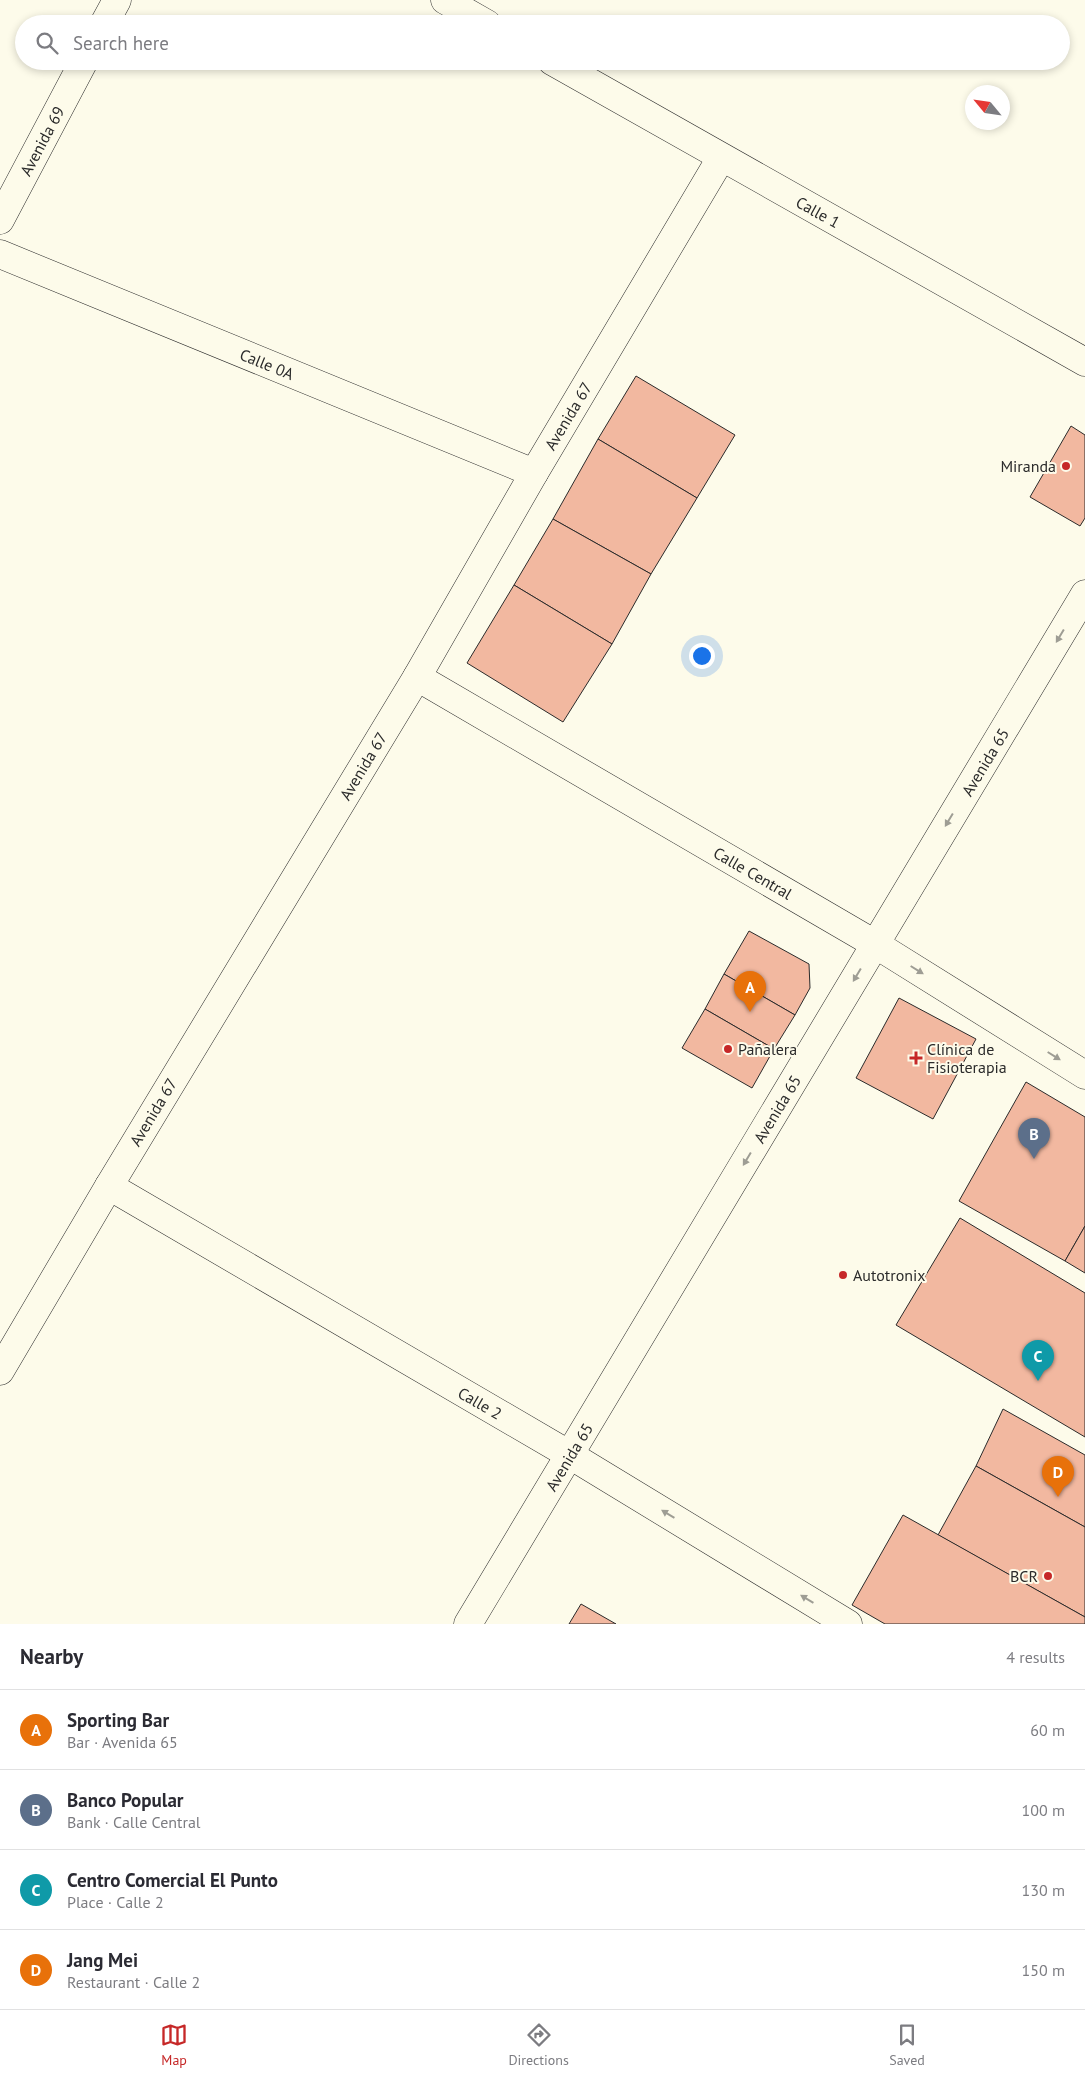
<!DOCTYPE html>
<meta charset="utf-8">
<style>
:root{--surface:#fff;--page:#f2f2f3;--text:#2b2b33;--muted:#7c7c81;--line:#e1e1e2;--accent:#c62828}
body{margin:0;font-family:"PT Sans",sans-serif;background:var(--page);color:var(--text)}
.compass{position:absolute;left:965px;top:85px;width:45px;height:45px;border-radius:50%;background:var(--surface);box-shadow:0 2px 8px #0003;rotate:299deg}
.you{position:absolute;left:701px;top:655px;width:18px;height:18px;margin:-12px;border:4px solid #fff;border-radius:50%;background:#1a73e8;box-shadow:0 0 0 8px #1a73e833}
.badge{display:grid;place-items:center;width:32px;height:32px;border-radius:50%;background:var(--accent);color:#fff;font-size:16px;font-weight:700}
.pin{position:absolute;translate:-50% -41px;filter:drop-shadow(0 1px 2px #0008)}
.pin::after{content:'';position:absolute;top:26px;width:18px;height:15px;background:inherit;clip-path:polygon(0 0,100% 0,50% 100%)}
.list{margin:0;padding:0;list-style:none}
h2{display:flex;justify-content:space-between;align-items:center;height:65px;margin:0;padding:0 20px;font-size:21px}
h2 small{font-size:16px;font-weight:400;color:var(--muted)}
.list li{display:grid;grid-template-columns:32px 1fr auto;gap:15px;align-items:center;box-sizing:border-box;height:80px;padding:0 20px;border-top:1px solid var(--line)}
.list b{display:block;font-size:19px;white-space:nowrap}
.list p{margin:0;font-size:16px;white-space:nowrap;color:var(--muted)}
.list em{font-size:16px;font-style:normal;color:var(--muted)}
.icon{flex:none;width:28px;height:28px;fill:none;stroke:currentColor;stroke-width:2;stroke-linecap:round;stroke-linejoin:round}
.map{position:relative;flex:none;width:1085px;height:1624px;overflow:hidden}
.search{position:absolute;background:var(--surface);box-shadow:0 2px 8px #0003;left:15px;right:15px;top:15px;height:55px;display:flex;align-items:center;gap:12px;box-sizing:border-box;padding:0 18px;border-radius:28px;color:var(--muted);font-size:19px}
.sheet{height:385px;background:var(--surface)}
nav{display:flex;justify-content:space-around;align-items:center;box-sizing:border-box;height:70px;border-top:1px solid var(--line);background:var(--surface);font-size:14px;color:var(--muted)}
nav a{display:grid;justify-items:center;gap:2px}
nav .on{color:var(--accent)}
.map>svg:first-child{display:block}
</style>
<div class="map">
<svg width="1085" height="1624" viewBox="0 0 1085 1624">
<rect width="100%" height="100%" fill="#fdfbea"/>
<!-- building -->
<g fill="#f2b8a0" stroke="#2b2b2b">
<path d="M636,376L735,435L697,498L598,439Z"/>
<path d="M1071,426L1085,435V518L1080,526L1030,497Z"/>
<path d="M598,439L697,498L651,574L553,519Z"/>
<path d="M553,519L651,574L612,644L514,585Z"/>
<path d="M514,585L612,644L563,722L467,663Z"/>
<path d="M749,931L809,964L810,988L795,1015L724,974Z"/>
<path d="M724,974L795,1015L774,1049L705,1009Z"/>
<path d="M899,998L976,1039L933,1119L856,1078Z"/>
<path d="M705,1009L774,1049L752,1088L682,1048Z"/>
<path d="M1026,1082L1085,1117V1226L1065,1261L959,1201Z"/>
<path d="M960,1218L1085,1293V1437L896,1325Z"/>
<path d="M1085,1226V1273L1065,1261Z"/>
<path d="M1003,1409L1085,1455V1527L976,1466Z"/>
<path d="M976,1466L1085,1527V1617L938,1535Z"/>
<path d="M903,1515L1085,1617V1624H885L852,1605Z"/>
<path d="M581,1604L616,1624H569Z"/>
</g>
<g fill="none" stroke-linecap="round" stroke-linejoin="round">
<defs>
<g id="minor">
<path d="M445,0L487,24"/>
<path d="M104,24L117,0"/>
<path d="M552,61L1085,362"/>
<path d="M0,220L84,61"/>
<path d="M0,254L534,473"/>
<path d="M417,677L875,944"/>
<path d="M109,1186L570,1455L848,1624"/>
<path d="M0,1371L109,1186L417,677L534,473L721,158"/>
</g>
<g id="primary">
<path d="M875,944L1085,1075"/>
<path d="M468,1624L1085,594"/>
</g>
</defs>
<!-- minor casing -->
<use href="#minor" stroke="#2b2b2b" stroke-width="29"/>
<!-- primary casing -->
<use href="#primary" stroke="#2b2b2b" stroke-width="29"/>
<!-- minor -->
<use href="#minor" stroke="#fdfbea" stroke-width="28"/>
<!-- primary -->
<use href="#primary" stroke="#fdfbea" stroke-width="28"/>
</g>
<!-- one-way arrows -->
<defs><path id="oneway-solid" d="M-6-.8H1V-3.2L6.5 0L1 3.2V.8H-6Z" transform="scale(1.25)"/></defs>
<g fill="#9e9d94">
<use href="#oneway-solid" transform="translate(1060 636) rotate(121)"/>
<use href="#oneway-solid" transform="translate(949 820) rotate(121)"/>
<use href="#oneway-solid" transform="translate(917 970) rotate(32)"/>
<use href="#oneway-solid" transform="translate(857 975) rotate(121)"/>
<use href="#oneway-solid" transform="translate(1054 1056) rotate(32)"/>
<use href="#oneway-solid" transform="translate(747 1159) rotate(121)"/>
<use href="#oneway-solid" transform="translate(668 1514) rotate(-149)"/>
<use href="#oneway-solid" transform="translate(807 1599) rotate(-149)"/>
</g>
<!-- markers -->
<g fill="#c62828" stroke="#fdfbea" stroke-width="2">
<circle cx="1066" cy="466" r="5"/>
<circle cx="728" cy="1049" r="5"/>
<path d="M913.5 1050.5h5v5h5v5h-5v5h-5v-5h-5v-5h5z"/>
<circle cx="843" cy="1275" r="5"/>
<circle cx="1048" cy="1576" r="5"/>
</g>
<g text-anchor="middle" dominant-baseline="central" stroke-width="4" stroke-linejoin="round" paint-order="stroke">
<!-- street labels -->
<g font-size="16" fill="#2b2b2b" stroke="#fdfbea">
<text transform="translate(42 141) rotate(-62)">Avenida 69</text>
<text transform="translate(818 212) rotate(29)">Calle 1</text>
<text transform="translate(267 364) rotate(22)">Calle 0A</text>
<text transform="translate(568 416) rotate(-59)">Avenida 67</text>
<text transform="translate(985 762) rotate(-59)">Avenida 65</text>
<text transform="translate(363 766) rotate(-59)">Avenida 67</text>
<text transform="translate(753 873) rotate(30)">Calle Central</text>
<text transform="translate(777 1109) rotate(-59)">Avenida 65</text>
<text transform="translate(153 1112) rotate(-59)">Avenida 67</text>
<text transform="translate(480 1403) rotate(30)">Calle 2</text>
<text transform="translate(569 1457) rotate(-59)">Avenida 65</text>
</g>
<!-- poi labels -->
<g font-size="16" fill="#2b2b2b" stroke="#fdfbea" text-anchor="start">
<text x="1056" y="466" text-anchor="end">Miranda</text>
<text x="738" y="1049">Pañalera</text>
<text x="927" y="1049">Clínica de<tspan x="927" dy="18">Fisioterapia</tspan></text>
<text x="853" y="1275">Autotronix</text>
<text x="1038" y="1576" text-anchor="end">BCR</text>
</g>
</g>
</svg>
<svg class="compass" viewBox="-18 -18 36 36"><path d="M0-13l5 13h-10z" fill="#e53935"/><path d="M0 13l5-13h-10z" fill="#7c7c81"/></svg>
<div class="you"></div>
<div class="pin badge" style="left:750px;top:1012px;background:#e8710a">A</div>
<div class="pin badge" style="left:1034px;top:1159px;background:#5c6f8a">B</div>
<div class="pin badge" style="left:1038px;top:1381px;background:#0f9aa8">C</div>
<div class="pin badge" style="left:1058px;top:1497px;background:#e8710a">D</div>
<div class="search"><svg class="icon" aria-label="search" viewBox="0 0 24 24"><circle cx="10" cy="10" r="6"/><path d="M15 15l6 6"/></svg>Search here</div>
</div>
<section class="sheet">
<h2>Nearby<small>4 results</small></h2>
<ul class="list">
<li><span class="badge" style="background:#e8710a">A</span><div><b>Sporting Bar</b><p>Bar · Avenida 65</p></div><em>60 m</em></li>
<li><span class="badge" style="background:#5c6f8a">B</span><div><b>Banco Popular</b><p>Bank · Calle Central</p></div><em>100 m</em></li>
<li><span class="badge" style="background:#0f9aa8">C</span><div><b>Centro Comercial El Punto</b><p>Place · Calle 2</p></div><em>130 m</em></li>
<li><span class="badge" style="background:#e8710a">D</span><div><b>Jang Mei</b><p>Restaurant · Calle 2</p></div><em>150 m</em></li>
</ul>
</section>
<nav>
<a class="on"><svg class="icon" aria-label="map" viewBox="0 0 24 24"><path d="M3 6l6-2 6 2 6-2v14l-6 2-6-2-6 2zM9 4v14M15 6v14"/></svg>Map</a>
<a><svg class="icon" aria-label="directions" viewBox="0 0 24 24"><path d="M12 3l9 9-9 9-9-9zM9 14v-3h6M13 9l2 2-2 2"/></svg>Directions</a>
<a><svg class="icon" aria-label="saved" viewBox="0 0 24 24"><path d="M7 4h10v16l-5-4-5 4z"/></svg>Saved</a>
</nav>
